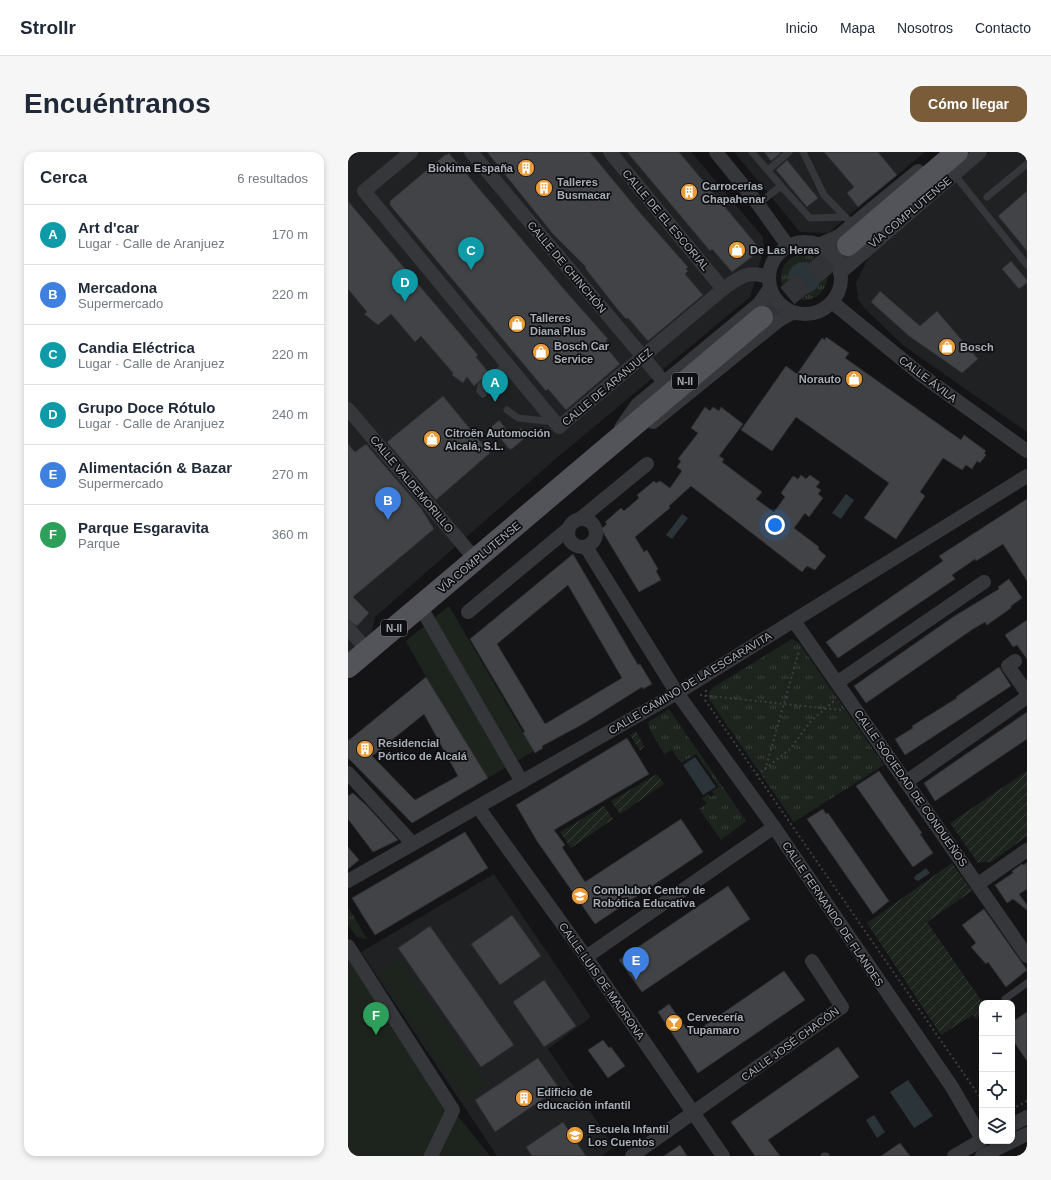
<!DOCTYPE html>
<html lang="es">
<meta charset="utf-8">
<style>
:root{--surface:#fff;--page:#f6f6f7;--text:#1f2937;--muted:#747a83;--line:#e0e1e3;--accent:#7a5d38}
body{margin:0;font-family:Arial,sans-serif;background:var(--page);color:var(--text)}
.controls{position:absolute;right:12px;bottom:12px;display:grid;overflow:hidden;border-radius:8px;box-shadow:0 2px 6px #0003}
.controls button{width:36px;height:36px;display:grid;place-items:center;padding:0;border:0;border-bottom:1px solid var(--line);background:var(--surface);color:var(--text);font:20px sans-serif}
.you{position:absolute;left:427px;top:373px;width:14px;height:14px;margin:-10px;border:3px solid #fff;border-radius:50%;background:#1a73e8;box-shadow:0 0 0 6px #1a73e833}
.badge{display:grid;place-items:center;width:26px;height:26px;border-radius:50%;background:var(--accent);color:#fff;font-size:13px;font-weight:700}
.pin{position:absolute;translate:-50% -33px;filter:drop-shadow(0 1px 2px #0008)}
.pin::after{content:'';position:absolute;top:21px;width:14px;height:12px;background:inherit;clip-path:polygon(0 0,100% 0,50% 100%)}
.list{margin:0;padding:0;list-style:none}
h2{display:flex;justify-content:space-between;align-items:center;height:52px;margin:0;padding:0 16px;font-size:17px}
h2 small{font-size:13px;font-weight:400;color:var(--muted)}
.list li{display:grid;grid-template-columns:26px 1fr auto;gap:12px;align-items:center;box-sizing:border-box;height:60px;padding:0 16px;border-top:1px solid var(--line)}
.list b{display:block;font-size:15px;white-space:nowrap}
.list p{margin:0;font-size:13px;white-space:nowrap;color:var(--muted)}
.list em{font-size:13px;font-style:normal;color:var(--muted)}
.icon{flex:none;width:22px;height:22px;fill:none;stroke:currentColor;stroke-width:2;stroke-linecap:round;stroke-linejoin:round}
.map{position:relative;flex:none;width:679px;height:1004px;overflow:hidden;border-radius:12px}
header{display:flex;align-items:center;gap:24px;box-sizing:border-box;height:56px;padding:0 20px;background:var(--surface);border-bottom:1px solid var(--line)}
header strong{font-size:19px}
nav{display:flex;gap:22px;margin-inline-start:auto;font-size:14px}
.intro{display:flex;align-items:center;justify-content:space-between;box-sizing:border-box;height:96px;padding:0 24px}
h1{margin:0;font-size:28px}
.button{padding:10px 18px;border-radius:12px;background:var(--accent);color:#fff;font-size:14px;font-weight:700}
main{display:flex;gap:24px;padding:0 24px}
aside{flex:1;background:var(--surface);border-radius:12px;box-shadow:0 2px 6px #0003}
.map>svg:first-child{display:block}
</style>
<header>
<strong>Strollr</strong>
<nav><a>Inicio</a><a>Mapa</a><a>Nosotros</a><a>Contacto</a></nav>
</header>
<div class="intro"><h1>Encuéntranos</h1><a class="button">Cómo llegar</a></div>
<main>
<aside>
<h2>Cerca<small>6 resultados</small></h2>
<ul class="list">
<li><span class="badge" style="background:#0f9aa8">A</span><div><b>Art d'car</b><p>Lugar · Calle de Aranjuez</p></div><em>170 m</em></li>
<li><span class="badge" style="background:#3f7fe0">B</span><div><b>Mercadona</b><p>Supermercado</p></div><em>220 m</em></li>
<li><span class="badge" style="background:#0f9aa8">C</span><div><b>Candia Eléctrica</b><p>Lugar · Calle de Aranjuez</p></div><em>220 m</em></li>
<li><span class="badge" style="background:#0f9aa8">D</span><div><b>Grupo Doce Rótulo</b><p>Lugar · Calle de Aranjuez</p></div><em>240 m</em></li>
<li><span class="badge" style="background:#3f7fe0">E</span><div><b>Alimentación &amp; Bazar</b><p>Supermercado</p></div><em>270 m</em></li>
<li><span class="badge" style="background:#2e9e5b">F</span><div><b>Parque Esgaravita</b><p>Parque</p></div><em>360 m</em></li>
</ul>
</aside>
<div class="map">
<svg width="679" height="1004" viewBox="0 0 679 1004">
<defs>
<pattern id="grass-tufts" width="24" height="20" patternUnits="userSpaceOnUse"><rect width="24" height="20" fill="#1d241d"/><path d="M3 7l-1-3M5 7V3M7 7l1-3M15 17l-1-3M17 17v-4M19 17l1-3" fill="none" stroke="#3b413c"/></pattern>
<pattern id="garden-furrows" width="10" height="10" patternUnits="userSpaceOnUse"><rect width="10" height="10" fill="#1d241d"/><path d="M-1 1l2-2M0 10L10 0M9 11l2-2" fill="none" stroke="#3b413c"/></pattern>
</defs>
<rect width="100%" height="100%" fill="#141416"/>
<!-- built -->
<g fill="#202123">
<path d="M12,0H343L415,85L416,97L402,145L211,304L27,465L20,499L0,515V7Z"/>
<path d="M386,0H577L480,81L452,80Z"/>
<path d="M641,0H679V280L556,194L517,157L510,147L508,131L521,104Z"/>
<path d="M146,722L243,865L200,897L266,995L254,1004H149L13,800Z"/>
</g>
<!-- grass -->
<g fill="url(#grass-tufts)">
<circle cx="456" cy="125" r="23"/>
<path d="M444,487L451,491L536,613L446,670L361,547L360,543L364,536Z"/>
<path d="M321,557L398,669L373,688L351,657L359,652L354,646L360,642L363,645L366,643L364,639L371,635L348,602L333,611L324,598L316,602L302,578L300,570Z"/>
<path d="M0,755L19,787L9,785L0,773Z"/>
</g>
<!-- park -->
<g fill="#1d241d">
<path d="M101,454L186,599L140,626L78,525L58,489Z"/>
<path d="M6,803L105,958L142,1004H0V807Z"/>
<path d="M52,807L138,933L116,948L30,821Z"/>
</g>
<!-- garden -->
<g fill="url(#garden-furrows)">
<path d="M288,579L296,594L292,599L282,583Z"/>
<path d="M679,619V684L643,710L630,711L602,671Z"/>
<path d="M309,622L316,632L272,662L263,649Z"/>
<path d="M256,654L265,667L223,696L212,680Z"/>
<path d="M604,711L624,739L579,770L635,851L634,863L628,867L625,863L593,883L519,771Z"/>
</g>
<!-- water -->
<g fill="#2b3439">
<circle cx="456" cy="126" r="16"/>
<path d="M498,342L506,348L493,367L484,361Z"/>
<path d="M334,362L340,366L324,387L318,383Z"/>
<path d="M347,605L368,635L355,643L335,613Z"/>
<path d="M578,716L582,721L570,729L566,727L567,724Z"/>
<path d="M560,928L585,964L566,976L542,940Z"/>
<path d="M526,963L537,980L529,986L518,968Z"/>
</g>
<!-- building -->
<g fill="#414346" stroke="#2e2f32" fill-rule="evenodd">
<path d="M139,0H242L294,63L340,115L338,117L340,119L337,122L355,143L300,189L280,166L278,167L270,158L237,116L238,115L204,81Z"/>
<path d="M279,0H331L413,98L384,120L364,97L362,99Z"/>
<path d="M416,0H432L433,1L423,9Z"/>
<path d="M476,0H530L549,23L510,55L499,41L506,35Z"/>
<path d="M101,1L215,136L260,187L258,188L260,191L257,194L272,212L218,258L200,237L198,239L42,53V49L98,2L99,3Z"/>
<path d="M439,8L470,46L459,55L428,18Z"/>
<path d="M679,39V99L650,64Z"/>
<path d="M0,49L130,203L128,205L141,221L126,234L119,225L115,231L104,223L105,221L73,184L67,190L43,162L30,173L16,162L19,160L0,137Z"/>
<path d="M663,109L679,128V131L671,137L654,117Z"/>
<path d="M532,139L572,174L589,159L630,207L614,221L561,184L523,150Z"/>
<path d="M478,185L501,201L497,206L613,288L616,283L638,299L636,301L638,303L632,311L629,309L624,317L618,313L614,318L595,306L572,340L577,344L548,387L516,366L541,331L448,265L424,299L393,278L438,214L449,222L474,186L477,188Z"/>
<path d="M95,244L142,301L88,348L39,290Z"/>
<path d="M357,255L362,259L365,255L371,259L373,255L395,272L371,304L376,307L374,310L414,340L408,347L426,360L437,345L433,341L445,324L450,327L453,323L458,327L462,323L472,330L468,335L473,338L470,342L475,346L461,365L457,361L446,376L471,395L470,397L478,404L467,418L459,414L454,420L343,334L321,354L322,356L287,385L296,400L299,398L310,417L308,419L313,428L291,440L253,377L259,372L257,370L273,356L276,359L291,346L289,343L306,329L308,331L312,329L322,336L334,319L329,315L333,309L330,307L350,281L343,276Z"/>
<path d="M151,268L162,282L167,277L169,279L173,276L179,284L164,297H161L143,275Z"/>
<path d="M0,292L7,300L18,292L73,356L86,377L5,445L21,461L9,474L0,468Z"/>
<path d="M679,347V429L655,392L628,409L627,407L604,423L607,427L490,506L478,490L595,409L591,404Z"/>
<path d="M225,402L290,513L292,512L304,532L295,537L294,535L235,572L194,594L195,596L187,601L175,581L177,580L122,487ZM220,433L274,526L197,572L149,492Z"/>
<path d="M661,427L674,446L663,454V456L639,473L637,470L625,477L518,551L506,534L605,465L651,437L650,435Z"/>
<path d="M679,468V507L669,493L665,495L657,483Z"/>
<path d="M651,515L663,534L557,603L547,587L565,576L564,574L609,546L608,545Z"/>
<path d="M78,525L140,626L64,671L0,606V589ZM76,562L110,624L67,648L24,604Z"/>
<path d="M679,560V587L587,649L576,631Z"/>
<path d="M279,586L301,622L206,678L217,693L214,695L237,730L333,667L355,700L247,772L189,689L168,653Z"/>
<path d="M531,619L574,681L572,682L585,701L565,715L508,634Z"/>
<path d="M5,641L19,654L50,688L25,700L0,667V644Z"/>
<path d="M475,657L478,662L480,661L541,749L525,762L459,667Z"/>
<path d="M117,680L140,716L27,783L4,746Z"/>
<path d="M0,695L11,708L0,717Z"/>
<path d="M679,711V737L671,742L679,753V758L665,747L659,751L647,733L665,721L664,719L674,712L675,713Z"/>
<path d="M380,734L402,767L294,840L271,808Z"/>
<path d="M636,757L679,818L658,835L640,810L638,812L623,795L628,791L614,773Z"/>
<path d="M164,763L193,804L152,833L123,792Z"/>
<path d="M82,774L166,893L133,915L50,796Z"/>
<path d="M436,819L457,848L350,921L310,860L321,852L343,883Z"/>
<path d="M196,828L228,874L196,895L165,850Z"/>
<path d="M679,860V909L664,887V870Z"/>
<path d="M255,888L261,896L263,895L277,914L260,926L240,898Z"/>
<path d="M490,895L511,925L420,988L432,1004H407L383,970Z"/>
<path d="M190,906L211,936L147,980L127,948Z"/>
<path d="M215,970L238,1004H184L178,995Z"/>
<path d="M552,991L562,1004H533Z"/>
<path d="M332,993L339,1004H316Z"/>
</g>
<g fill="none" stroke-linecap="round" stroke-linejoin="round">
<!-- primary-tunnel -->
<path stroke="#313336" stroke-width="22" stroke-dasharray="22 11" stroke-linecap="butt" d="M414,165L500,93"/>
<!-- path -->
<g stroke="#3c3e42" stroke-width="2" stroke-dasharray="2 3" stroke-linecap="butt">
<path d="M358,538L357,548L634,948"/>
<path d="M352,543L493,558"/>
<path d="M417,618L451,499"/>
<path d="M409,623L442,597L463,569L486,549"/>
<path d="M664,957L679,949"/>
</g>
<!-- lane -->
<g stroke="#35373b" stroke-width="7">
<path d="M404,0L433,34L410,52"/>
<path d="M455,0L476,43L505,73"/>
<path d="M420,18L441,0"/>
<path d="M606,22L679,113"/>
<path d="M433,34L462,66L497,65"/>
<path d="M639,45L679,12"/>
<path d="M135,242L132,239L133,234L159,212"/>
<path d="M159,258L170,266L207,270"/>
<path d="M657,847L679,831"/>
<path d="M476,1004H478"/>
</g>
<!-- street -->
<g stroke="#35373b" stroke-width="14">
<path d="M63,0L16,39L211,275L375,137C392,125 399,118 420,125"/>
<path d="M123,0L316,230"/>
<path d="M262,0L375,137"/>
<path d="M368,0L410,52L440,94"/>
<circle cx="457" cy="126" r="36"/>
<path d="M471,93L491,84L570,19"/>
<path d="M492,121L632,0"/>
<path d="M484,150L572,222L679,299"/>
<path d="M0,257L128,408"/>
<path d="M305,270L430,169L444,161"/>
<path d="M273,276L289,253L411,152L422,136"/>
<circle cx="234" cy="381" r="14"/>
<path d="M232,367L299,312"/>
<path d="M238,395L329,541L426,675L604,935L634,987"/>
<path d="M72,454L174,630"/>
<path d="M120,460L220,377"/>
<path d="M446,469L679,804"/>
<path d="M0,476L20,499"/>
<path d="M667,509L660,514L679,541"/>
<path d="M490,530L636,430"/>
<path d="M0,621L64,691"/>
<path d="M558,630L679,545"/>
<path d="M130,655L238,805L375,1004"/>
<path d="M0,729L329,541L679,324"/>
<path d="M630,732L679,698"/>
<path d="M0,794L105,958L83,1004"/>
<path d="M238,805L426,675"/>
<path d="M664,973L679,965"/>
<path d="M284,1004L494,855L464,809"/>
<path d="M606,1004L634,988"/>
<path d="M634,1004L679,982"/>
</g>
<!-- primary -->
<g stroke="#52545a" stroke-width="22">
<path d="M500,93L609,0"/>
<path d="M0,515L414,165"/>
</g>
</g>
<!-- icons -->
<defs>
<symbol id="building-disc" viewBox="-11 -11 22 22"><circle r="9.5" fill="#e99c3a" stroke="#0f0f11"/><path d="M-4-6H4V6H1V3H-1V6H-4ZM-2.5-4.3h1.7v1.8h-1.7ZM.8-4.3h1.7v1.8H.8ZM-2.5-1h1.7V.8h-1.7ZM.8-1h1.7V.8H.8Z" fill="#fff"/></symbol>
<symbol id="shop-disc" viewBox="-11 -11 22 22"><circle r="9.5" fill="#e99c3a" stroke="#0f0f11"/><path d="M-5-2.5h2.3a2.7 3.5 0 0 1 5.4 0H5L5.5 6h-11ZM-1.5-2.5h3a1.5 2.3 0 0 0-3 0Z" fill="#fff"/></symbol>
<symbol id="school-disc" viewBox="-11 -11 22 22"><circle r="9.5" fill="#e99c3a" stroke="#0f0f11"/><path d="M0-5L7-2L0 1L-7-2ZM-4 1L0 2.5L4 1V4Q0 6-4 4Z" fill="#fff"/></symbol>
<symbol id="bar-disc" viewBox="-11 -11 22 22"><circle r="9.5" fill="#e99c3a" stroke="#0f0f11"/><path d="M-6-5H6L.8 .8V4.5H3.5V6h-7V4.5H-.8V.8Z" fill="#fff"/></symbol>
</defs>
<g fill-rule="evenodd">
<use href="#building-disc" x="168" y="6" width="20" height="20"/>
<use href="#building-disc" x="186" y="26" width="20" height="20"/>
<use href="#building-disc" x="331" y="30" width="20" height="20"/>
<use href="#shop-disc" x="379" y="88" width="20" height="20"/>
<use href="#shop-disc" x="159" y="162" width="20" height="20"/>
<use href="#shop-disc" x="589" y="185" width="20" height="20"/>
<use href="#shop-disc" x="183" y="190" width="20" height="20"/>
<use href="#shop-disc" x="496" y="217" width="20" height="20"/>
<use href="#shop-disc" x="74" y="277" width="20" height="20"/>
<use href="#building-disc" x="7" y="587" width="20" height="20"/>
<use href="#school-disc" x="222" y="734" width="20" height="20"/>
<use href="#bar-disc" x="316" y="861" width="20" height="20"/>
<use href="#building-disc" x="166" y="936" width="20" height="20"/>
<use href="#school-disc" x="217" y="973" width="20" height="20"/>
</g>
<g text-anchor="middle" dominant-baseline="central" stroke-width="3.5" stroke-linejoin="round" paint-order="stroke">
<!-- shield labels -->
<g fill="#0f0f11" stroke="#797e84" stroke-width="1">
<rect x="324" y="221" width="26" height="16" rx="3"/>
<rect x="33" y="468" width="26" height="16" rx="3"/>
</g>
<g font-size="10" font-weight="bold" fill="#a7adb6">
<text x="337" y="229">N-II</text>
<text x="46" y="476">N-II</text>
</g>
<!-- poi labels -->
<g font-size="11" font-weight="bold" fill="#a7adb6" stroke="#0f0f11" text-anchor="start">
<text x="165" y="16" text-anchor="end">Biokima España</text>
<text x="209" y="30">Talleres<tspan x="209" dy="13">Busmacar</tspan></text>
<text x="354" y="34">Carrocerías<tspan x="354" dy="13">Chapahenar</tspan></text>
<text x="402" y="98">De Las Heras</text>
<text x="182" y="166">Talleres<tspan x="182" dy="13">Diana Plus</tspan></text>
<text x="206" y="194">Bosch Car<tspan x="206" dy="13">Service</tspan></text>
<text x="612" y="195">Bosch</text>
<text x="493" y="227" text-anchor="end">Norauto</text>
<text x="97" y="281">Citroën Automoción<tspan x="97" dy="13">Alcalá, S.L.</tspan></text>
<text x="30" y="591">Residencial<tspan x="30" dy="13">Pórtico de Alcalá</tspan></text>
<text x="245" y="738">Complubot Centro de<tspan x="245" dy="13">Robótica Educativa</tspan></text>
<text x="339" y="865">Cervecería<tspan x="339" dy="13">Tupamaro</tspan></text>
<text x="189" y="940">Edificio de<tspan x="189" dy="13">educación infantil</tspan></text>
<text x="240" y="977">Escuela Infantil<tspan x="240" dy="13">Los Cuentos</tspan></text>
</g>
<!-- street labels -->
<g font-size="11" fill="#a7adb6" stroke="#0f0f11">
<text transform="translate(562 60) rotate(-40)">VÍA COMPLUTENSE</text>
<text transform="translate(318 68) rotate(50)">CALLE DE EL ESCORIAL</text>
<text transform="translate(219 115) rotate(50)">CALLE DE CHINCHÓN</text>
<text transform="translate(580 227) rotate(37)">CALLE ÁVILA</text>
<text transform="translate(259 235) rotate(-40)">CALLE DE ARANJUEZ</text>
<text transform="translate(64 332) rotate(50)">CALLE VALDEMORILLO</text>
<text transform="translate(131 405) rotate(-40)">VÍA COMPLUTENSE</text>
<text transform="translate(342 531) rotate(-31)">CALLE CAMINO DE LA ESGARAVITA</text>
<text transform="translate(563 636) rotate(55)">CALLE SOCIEDAD DE CONDUEÑOS</text>
<text transform="translate(485 762) rotate(56)">CALLE FERNANDO DE FLANDES</text>
<text transform="translate(254 829) rotate(55)">CALLE LUIS DE MADRONA</text>
<text transform="translate(442 892) rotate(-36)">CALLE JOSÉ CHACÓN</text>
</g>
</g>
</svg>
<div class="controls">
<button>+</button>
<button>−</button>
<button><svg class="icon" aria-label="locate" viewBox="0 0 24 24"><circle cx="12" cy="12" r="6"/><path d="M12 2v4M12 18v4M2 12h4M18 12h4"/></svg></button>
<button><svg class="icon" aria-label="layers" viewBox="0 0 24 24"><path d="M12 4l9 5-9 5-9-5zM3 14l9 5 9-5"/></svg></button>
</div>
<div class="you"></div>
<div class="pin badge" style="left:147px;top:250px;background:#0f9aa8">A</div>
<div class="pin badge" style="left:40px;top:368px;background:#3f7fe0">B</div>
<div class="pin badge" style="left:123px;top:118px;background:#0f9aa8">C</div>
<div class="pin badge" style="left:57px;top:150px;background:#0f9aa8">D</div>
<div class="pin badge" style="left:288px;top:828px;background:#3f7fe0">E</div>
<div class="pin badge" style="left:28px;top:883px;background:#2e9e5b">F</div>
</div>
</main>
